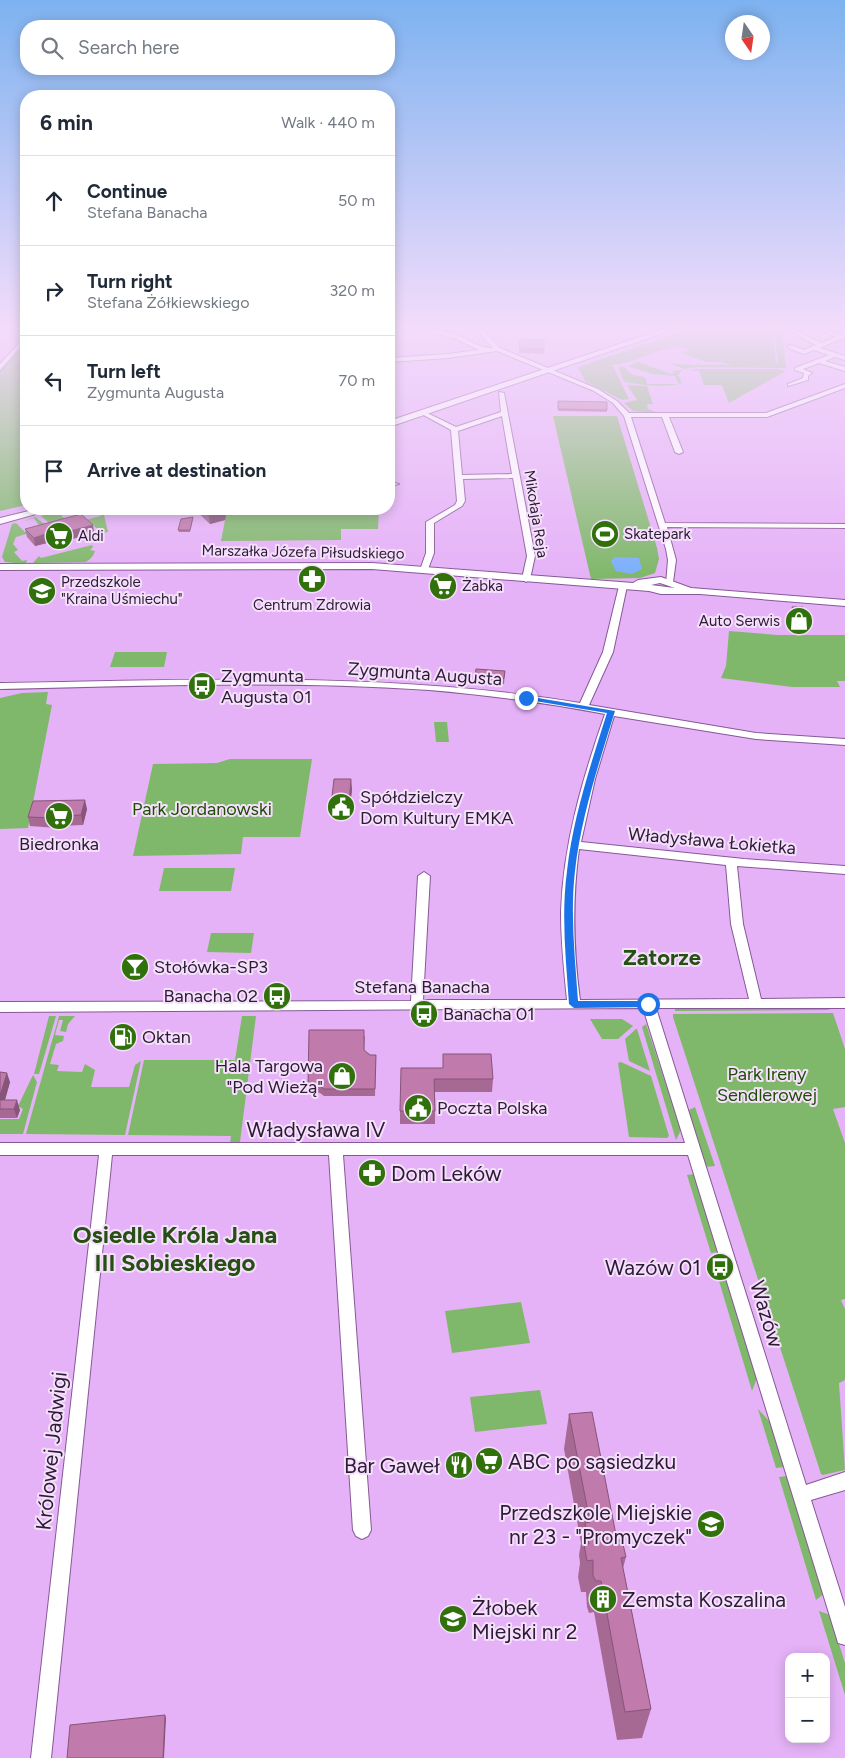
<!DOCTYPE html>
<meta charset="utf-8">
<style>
:root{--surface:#fff;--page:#f6f6f7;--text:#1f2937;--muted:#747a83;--line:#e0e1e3}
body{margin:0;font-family:Figtree,sans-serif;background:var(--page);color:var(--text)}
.controls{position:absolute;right:15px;bottom:15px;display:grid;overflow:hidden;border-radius:10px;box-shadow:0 2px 12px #0003}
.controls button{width:45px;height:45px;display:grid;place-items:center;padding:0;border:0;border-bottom:1px solid var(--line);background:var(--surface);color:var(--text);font:25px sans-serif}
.compass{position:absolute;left:725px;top:15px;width:45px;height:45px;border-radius:50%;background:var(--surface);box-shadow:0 2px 12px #0003;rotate:167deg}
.stop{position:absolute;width:15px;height:15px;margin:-11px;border:4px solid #1a73e8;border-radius:50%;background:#fff}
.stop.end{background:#1a73e8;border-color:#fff;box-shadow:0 1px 5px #0008}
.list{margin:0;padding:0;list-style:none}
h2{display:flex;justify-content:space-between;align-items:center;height:65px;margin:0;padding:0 20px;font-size:21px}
h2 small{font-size:16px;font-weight:400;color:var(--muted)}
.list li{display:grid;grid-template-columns:32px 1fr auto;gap:15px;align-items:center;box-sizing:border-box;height:90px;padding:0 20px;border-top:1px solid var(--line)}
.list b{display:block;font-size:19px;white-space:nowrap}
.list p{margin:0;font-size:16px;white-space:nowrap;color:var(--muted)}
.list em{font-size:16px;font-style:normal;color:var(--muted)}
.icon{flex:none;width:28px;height:28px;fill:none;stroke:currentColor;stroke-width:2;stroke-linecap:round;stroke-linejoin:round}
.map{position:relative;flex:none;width:845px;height:1758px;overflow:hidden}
.search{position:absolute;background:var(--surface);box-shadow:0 2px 12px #0003;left:20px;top:20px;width:375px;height:55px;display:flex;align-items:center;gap:12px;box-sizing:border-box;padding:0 18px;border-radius:20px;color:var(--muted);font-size:19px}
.panel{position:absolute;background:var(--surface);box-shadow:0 2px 12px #0003;left:20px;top:90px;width:375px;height:425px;border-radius:20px}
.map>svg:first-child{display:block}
</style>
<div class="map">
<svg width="845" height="1758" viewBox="0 0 845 1758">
<rect width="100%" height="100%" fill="#e5b2f7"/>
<!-- green -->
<g fill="#80b86b">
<path d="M691,329H772L776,363L761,366L778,363L774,329H782L786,368L697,367L684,369L668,363C690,366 711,364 733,365L721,362H706L681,353L690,350C664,338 624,376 589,363Z"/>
<path d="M26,340V505L0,511V371Z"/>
<path d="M639,362L671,374L675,373L672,371L682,370L678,375L682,383C666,389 641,384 624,382L618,367L623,366L633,375L645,377L647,384H679L675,376L652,374L627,366Z"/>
<path d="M588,364L613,366L629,399L622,400L585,381L578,367Z"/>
<path d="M699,369H778L786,371L729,403L722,385H704L699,371L690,370Z"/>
<path d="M627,385L647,386L653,404H647L648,409L658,413L633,411L624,403L637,400Z"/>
<path d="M553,416H617L657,548L659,559L655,573L640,578L591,579Z"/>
<path d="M113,509L117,511L128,509L104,515L108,532L101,533L100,531L105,529L98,530L89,521L30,535L54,527L41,516L58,512L69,524L101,516L99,513Z"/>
<path d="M220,509H379L378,529H341V540L221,541L226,515Z"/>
<path d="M35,517L47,526L46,528L16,537L13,544L18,550L14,552L22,561L27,560L26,564L5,562L2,557L12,524L16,523L25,532L41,528L34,518L21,522Z"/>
<path d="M92,545L93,547L90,550L95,551C93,556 91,559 86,562L33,563L39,556L41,558Z"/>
<path d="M729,631L778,635H845V681H837L840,687H792L721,678L726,666Z"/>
<path d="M115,652H167L164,667H110Z"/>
<path d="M48,692L46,704L52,705L28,828L0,829V698L22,693Z"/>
<path d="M434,722H447L449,742H436Z"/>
<path d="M230,759H312L300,837H243L241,854L133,856L153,764L217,763Z"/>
<path d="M164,868H235L231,891H159Z"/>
<path d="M211,933H254L251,953L207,952Z"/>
<path d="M824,1008L831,1010L675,1011V1009Z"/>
<path d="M833,1013L845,1049V1107L833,1109L845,1143V1299L841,1300L845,1309V1380L839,1383L845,1470L823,1475L821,1474L673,1017V1014Z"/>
<path d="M49,1016H56L39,1074H34Z"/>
<path d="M59,1016H75L68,1024L66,1032L60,1031L63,1020H59L55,1035L64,1036L63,1041L56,1044L50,1064L59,1065L57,1071L82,1072L85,1064L95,1070L91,1087H129L135,1065L141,1061L125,1135L26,1134Z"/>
<path d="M242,1016H256L240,1142L230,1143L231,1136L128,1135L144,1060H235Z"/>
<path d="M590,1019H622L633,1026L618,1039H602Z"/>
<path d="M646,1024L681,1130L676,1140L642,1027Z"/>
<path d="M636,1029H637L650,1071L629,1061L625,1039Z"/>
<path d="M621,1062L651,1076L669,1136L667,1138L629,1137L618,1063Z"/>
<path d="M33,1075L37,1082L23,1134H0V1119H19L23,1109L18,1106Z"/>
<path d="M695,1107L715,1166L705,1167L687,1111Z"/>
<path d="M694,1174L719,1252L711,1253L687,1175Z"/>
<path d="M727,1280L757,1378L752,1391L719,1281Z"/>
<path d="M521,1302L530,1343L452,1353L445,1311Z"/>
<path d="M540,1390L547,1424L475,1432L470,1397Z"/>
<path d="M758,1409L770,1422L784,1467L776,1468Z"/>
<path d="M787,1476L824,1594L816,1600L779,1477Z"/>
<path d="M819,1611L830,1615L845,1663V1695Z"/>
</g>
<!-- water -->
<path fill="#7cb0fb" d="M615,557L639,558L642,569L632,574L616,571L611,561Z"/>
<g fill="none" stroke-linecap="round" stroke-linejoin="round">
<defs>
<g id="minor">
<path d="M416,329C429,328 447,331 460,336C471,341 481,349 493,348L476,329H482L500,348L598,389L617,401L629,413H766L845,384V388L767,417H669L683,452L679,454L675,452L662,417H631L665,523L845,524V528L667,527L676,560L673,582L672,584H666L668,560L666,549L624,416L613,403L594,391L497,351L448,358L389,362V358L448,354L479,350L454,338Z"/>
<path d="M786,329H793L821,343L835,337L820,329H827L843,336L845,341L840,339L820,348L845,356V360L835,357L825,361L845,367V371L819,363L803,369L812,373L808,376V380L788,386V384L803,378L804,373L795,370V368L829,355L814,350L804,354L788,348V346L790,345L804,350L816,345Z"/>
<path d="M26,336V341L0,370V364Z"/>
<path d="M499,392L504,393L535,556L530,579L526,582L522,579L527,556L513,478L463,479L465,501L462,506L434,523V553L427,572H421L420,570L426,553V522L455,505L457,501L451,430L420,413L425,412L456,427L501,412ZM502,416L512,474L462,475L458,431Z"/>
<path d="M389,482L399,484L389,486Z"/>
<path d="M623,583L627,586L613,652L589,705L756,733L845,739V745L756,739L614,716L595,779L581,842L744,859L845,866V874L737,866L743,924L761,999L845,998V1008H656L806,1485L845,1472V1490L811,1500L845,1607V1645L838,1643L836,1636L688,1155H343L371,1530L368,1536L362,1539L356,1536L353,1530L329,1155H112L51,1758H31L99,1155H0V1143H685L643,1008L0,1012V1002L411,1001L418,876L424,872L430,876L423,1000H567C564,971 561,941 561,912C563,844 583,777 605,714C547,703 488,695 429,690C286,680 143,686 0,689V683C194,680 388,671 580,703L603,652L619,586ZM579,849L726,865L731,924L749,999L580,1000C573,947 572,901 579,849Z"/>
</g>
<g id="tertiary">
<path d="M664,329H675L389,427V421Z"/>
<path d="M37,509H54L0,524V518Z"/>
<path d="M372,563L633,583L638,580L661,577L691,588L845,600V606L700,594H661L649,591L372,569L0,570V564ZM660,583L675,588L651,585Z"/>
</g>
</defs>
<!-- minor casing -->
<use href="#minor" stroke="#875896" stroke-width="2"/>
<!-- tertiary casing -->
<use href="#tertiary" stroke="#875896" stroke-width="2"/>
<!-- minor -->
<use href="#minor" fill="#fff" fill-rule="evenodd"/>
<!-- tertiary -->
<use href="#tertiary" fill="#fff" fill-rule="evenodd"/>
</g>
<!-- wall -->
<g fill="#a56994">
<path d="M520,339L544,340V354L519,353Z"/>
<path d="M558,401L607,410V412L558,411Z"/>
<path d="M194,509H225L226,515L225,520L210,524Z"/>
<path d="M193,517V519L190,532H179L178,530Z"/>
<path d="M93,525L94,533L50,545L47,543L35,546L27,537L25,529Z"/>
<path d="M792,607L811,624L810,630H797L791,613Z"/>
<path d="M505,671L504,684L475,682V676Z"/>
<path d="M352,789L349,815L331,814V805Z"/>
<path d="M87,809L83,825L58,826L57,828L30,826L28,817Z"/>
<path d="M365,1036L364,1051L370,1055H376L375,1096H324L320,1093L308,1091V1084Z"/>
<path d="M443,1054L493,1079L492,1092H435V1124H400V1111L443,1068Z"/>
<path d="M0,1072L10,1082L5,1100L20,1110L17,1118H0Z"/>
<path d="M569,1414L617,1540L626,1557L623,1568L651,1709L642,1738L617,1740L594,1612L589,1613L587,1607L586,1592H581L578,1577L580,1563L579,1555L581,1543L564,1449Z"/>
</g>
<!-- shaded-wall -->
<g fill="#865578">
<path d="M225,509L226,515L225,520L210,524L209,516Z"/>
<path d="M93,525L94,533L50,545L48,537Z"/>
<path d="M45,534L47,543L35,546L34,538Z"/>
<path d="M351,779L352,789L349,815V805Z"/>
<path d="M85,800L87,809L83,825L81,815Z"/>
<path d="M55,816L58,826L57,828L55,818Z"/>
<path d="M7,1073L10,1082L2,1110L0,1104V1096Z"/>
<path d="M17,1100L20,1110L17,1118L14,1109Z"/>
<path d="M165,1715L166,1718L164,1758H163Z"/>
</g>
<!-- building -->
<g fill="#c07aac" stroke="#865578">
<path d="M520,339L544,340V349L519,348Z"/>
<path d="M558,401L607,402V410L558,409Z"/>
<path d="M201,509H225L224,512L209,516Z"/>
<path d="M81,514L93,525L48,537L45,534L34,538L25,529Z"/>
<path d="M193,517L190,530H178L181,519Z"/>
<path d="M792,607H803L811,624H798Z"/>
<path d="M476,669L505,671L504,678L475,676Z"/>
<path d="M334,779H351L349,805H331Z"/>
<path d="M85,800L81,815L55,816V818L28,817L33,801Z"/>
<path d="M309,1030H364V1050L370,1055H376L375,1089H324L320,1086L308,1084Z"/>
<path d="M443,1054H491L493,1079H434L435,1111H400L401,1068H443Z"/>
<path d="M0,1072L7,1073L0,1096Z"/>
<path d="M0,1100H17L14,1109H0Z"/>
<path d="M592,1412L617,1540H622L626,1557L621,1558L651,1709L625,1712L601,1581H596L593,1576V1560L587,1561L584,1544H589L585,1523L590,1522L569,1414Z"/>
<path d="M165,1715L163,1758H67L70,1725Z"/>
</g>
<!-- sky -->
<linearGradient id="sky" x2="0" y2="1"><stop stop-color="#7db2f0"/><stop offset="0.57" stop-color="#f3dcfb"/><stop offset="1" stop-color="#f3dcfb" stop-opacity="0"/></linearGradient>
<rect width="845" height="575" fill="url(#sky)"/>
<!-- route -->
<path fill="#1a73e8" d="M526,696L615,711C599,763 581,817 575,871C570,914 575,958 578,1001H648L653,1004L652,1007L574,1008L569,1004C566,960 561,916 567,871C573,817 591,764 607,713L523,699Z"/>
<!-- icons -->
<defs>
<symbol id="stadium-disc" viewBox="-11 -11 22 22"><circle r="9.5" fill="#30710b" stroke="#f5e0fc"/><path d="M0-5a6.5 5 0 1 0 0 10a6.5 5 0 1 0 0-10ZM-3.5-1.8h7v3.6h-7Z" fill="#fff"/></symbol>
<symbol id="supermarket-disc" viewBox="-11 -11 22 22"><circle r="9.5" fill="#30710b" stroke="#f5e0fc"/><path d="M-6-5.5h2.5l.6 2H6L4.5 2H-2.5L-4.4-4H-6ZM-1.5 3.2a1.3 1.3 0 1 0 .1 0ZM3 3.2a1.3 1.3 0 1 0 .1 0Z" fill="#fff"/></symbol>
<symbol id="pharmacy-disc" viewBox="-11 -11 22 22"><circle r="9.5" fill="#30710b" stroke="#f5e0fc"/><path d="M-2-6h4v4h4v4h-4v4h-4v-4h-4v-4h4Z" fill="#fff"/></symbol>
<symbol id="school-disc" viewBox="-11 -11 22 22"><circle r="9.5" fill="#30710b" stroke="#f5e0fc"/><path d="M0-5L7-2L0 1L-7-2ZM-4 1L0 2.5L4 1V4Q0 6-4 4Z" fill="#fff"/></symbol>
<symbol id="shop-disc" viewBox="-11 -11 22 22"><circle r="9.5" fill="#30710b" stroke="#f5e0fc"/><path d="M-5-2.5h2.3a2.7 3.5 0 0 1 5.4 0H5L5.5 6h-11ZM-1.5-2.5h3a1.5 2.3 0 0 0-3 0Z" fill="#fff"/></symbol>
<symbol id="bus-disc" viewBox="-11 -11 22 22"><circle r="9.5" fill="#30710b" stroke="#f5e0fc"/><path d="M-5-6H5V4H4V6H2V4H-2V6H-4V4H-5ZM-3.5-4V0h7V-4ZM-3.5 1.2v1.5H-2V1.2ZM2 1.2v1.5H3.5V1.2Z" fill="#fff"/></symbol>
<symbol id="civic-disc" viewBox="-11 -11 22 22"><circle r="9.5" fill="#30710b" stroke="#f5e0fc"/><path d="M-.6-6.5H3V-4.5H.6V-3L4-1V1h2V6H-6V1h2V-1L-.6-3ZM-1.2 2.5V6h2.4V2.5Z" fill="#fff"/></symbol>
<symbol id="bar-disc" viewBox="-11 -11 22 22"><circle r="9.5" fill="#30710b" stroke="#f5e0fc"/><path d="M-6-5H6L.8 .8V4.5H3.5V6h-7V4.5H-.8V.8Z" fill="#fff"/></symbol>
<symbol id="fuel-disc" viewBox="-11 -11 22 22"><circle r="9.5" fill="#30710b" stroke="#f5e0fc"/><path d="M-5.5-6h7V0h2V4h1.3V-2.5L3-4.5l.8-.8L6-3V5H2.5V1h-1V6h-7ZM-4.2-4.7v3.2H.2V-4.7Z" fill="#fff"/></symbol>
<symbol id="restaurant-disc" viewBox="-11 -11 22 22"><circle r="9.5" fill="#30710b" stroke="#f5e0fc"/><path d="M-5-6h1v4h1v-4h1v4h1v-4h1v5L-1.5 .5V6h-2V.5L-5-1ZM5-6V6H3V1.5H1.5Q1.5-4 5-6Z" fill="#fff"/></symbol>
<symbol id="building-disc" viewBox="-11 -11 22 22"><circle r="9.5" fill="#30710b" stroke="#f5e0fc"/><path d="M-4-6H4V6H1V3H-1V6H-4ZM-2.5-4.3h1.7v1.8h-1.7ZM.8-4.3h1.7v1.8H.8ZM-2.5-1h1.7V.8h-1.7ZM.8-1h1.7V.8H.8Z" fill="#fff"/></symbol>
</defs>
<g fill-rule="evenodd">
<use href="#stadium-disc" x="589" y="518" width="32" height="32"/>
<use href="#supermarket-disc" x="43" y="520" width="32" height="32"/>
<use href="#pharmacy-disc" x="296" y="563" width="32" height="32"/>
<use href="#supermarket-disc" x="427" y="570" width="32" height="32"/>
<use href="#school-disc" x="26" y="575" width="32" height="32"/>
<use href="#shop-disc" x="783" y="605" width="32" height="32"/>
<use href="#bus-disc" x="186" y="670" width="32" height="32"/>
<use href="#civic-disc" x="325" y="791" width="32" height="32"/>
<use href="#supermarket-disc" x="43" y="800" width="32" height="32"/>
<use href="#bar-disc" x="119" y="951" width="32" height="32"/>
<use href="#bus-disc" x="261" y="980" width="32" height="32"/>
<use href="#bus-disc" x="408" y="998" width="32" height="32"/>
<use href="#fuel-disc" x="107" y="1021" width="32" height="32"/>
<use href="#shop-disc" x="326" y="1060" width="32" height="32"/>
<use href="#civic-disc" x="402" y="1092" width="32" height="32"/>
<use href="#pharmacy-disc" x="356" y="1157" width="32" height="32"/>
<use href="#bus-disc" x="704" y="1251" width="32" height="32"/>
<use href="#supermarket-disc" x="473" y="1445" width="32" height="32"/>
<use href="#restaurant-disc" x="443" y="1449" width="32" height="32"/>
<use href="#school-disc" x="695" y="1508" width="32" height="32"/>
<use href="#building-disc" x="587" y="1583" width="32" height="32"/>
<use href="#school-disc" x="437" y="1603" width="32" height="32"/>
</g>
<g text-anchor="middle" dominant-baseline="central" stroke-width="4" stroke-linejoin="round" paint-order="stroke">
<!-- far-street labels -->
<g font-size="15" fill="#2d1a34" stroke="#f5e0fc">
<text transform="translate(536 514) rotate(81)">Mikołaja Reja</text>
<text transform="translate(303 552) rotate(1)">Marszałka Józefa Piłsudskiego</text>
</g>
<!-- far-poi labels -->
<g font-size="15" fill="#2d1a34" stroke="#f5e0fc" text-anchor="start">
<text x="624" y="534">Skatepark</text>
<text x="78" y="536">Aldi</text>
<text x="61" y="582">Przedszkole<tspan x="61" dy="17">"Kraina Uśmiechu"</tspan></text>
<text x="462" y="586">Żabka</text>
<text x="312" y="605" text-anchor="middle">Centrum Zdrowia</text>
<text x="780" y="621" text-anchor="end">Auto Serwis</text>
</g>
<!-- street labels -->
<g font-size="18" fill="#2d1a34" stroke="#f5e0fc">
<text transform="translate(425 674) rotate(4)">Zygmunta Augusta</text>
<text transform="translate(712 841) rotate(5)">Władysława Łokietka</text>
<text x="422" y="987">Stefana Banacha</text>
</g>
<!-- poi labels -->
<g font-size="18" fill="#2d1a34" stroke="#f5e0fc" text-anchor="start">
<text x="221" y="676">Zygmunta<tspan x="221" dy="21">Augusta 01</tspan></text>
<text x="360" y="797">Spółdzielczy<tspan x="360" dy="21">Dom Kultury EMKA</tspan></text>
<text x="59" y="844" text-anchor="middle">Biedronka</text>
<text x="154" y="967">Stołówka-SP3</text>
<text x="258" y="996" text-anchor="end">Banacha 02</text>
<text x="443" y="1014">Banacha 01</text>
<text x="142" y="1037">Oktan</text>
<text x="323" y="1066" text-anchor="end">Hala Targowa<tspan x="323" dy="21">"Pod Wieżą"</tspan></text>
<text x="437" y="1108">Poczta Polska</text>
</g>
<!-- park labels -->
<g font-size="18" fill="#1e4c03" stroke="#f5e0fc">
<text x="202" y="809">Park Jordanowski</text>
<text x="767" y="1074">Park Ireny<tspan x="767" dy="21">Sendlerowej</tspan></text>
</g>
<!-- near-street labels -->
<g font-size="21" fill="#2d1a34" stroke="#f5e0fc">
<text x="316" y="1129">Władysława IV</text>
<text transform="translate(767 1314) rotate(73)">Wazów</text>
<text transform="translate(51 1451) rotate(-84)">Królowej Jadwigi</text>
</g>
<!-- near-poi labels -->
<g font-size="21" fill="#2d1a34" stroke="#f5e0fc" text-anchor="start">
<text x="391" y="1173">Dom Leków</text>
<text x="701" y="1267" text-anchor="end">Wazów 01</text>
<text x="508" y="1461">ABC po sąsiedzku</text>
<text x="440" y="1465" text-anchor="end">Bar Gaweł</text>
<text x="692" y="1512" text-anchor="end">Przedszkole Miejskie<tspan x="692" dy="24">nr 23 - "Promyczek"</tspan></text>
<text x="622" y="1599">Zemsta Koszalina</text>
<text x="472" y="1607">Żłobek<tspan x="472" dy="24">Miejski nr 2</tspan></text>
</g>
<!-- district labels -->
<g font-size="22" font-weight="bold" fill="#264f13" stroke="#f5e0fc">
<text x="662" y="957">Zatorze</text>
</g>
<!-- near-quarter labels -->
<g font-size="24" font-weight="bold" fill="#264f13" stroke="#f5e0fc">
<text x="175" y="1234">Osiedle Króla Jana<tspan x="175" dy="28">III Sobieskiego</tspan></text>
</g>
</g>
</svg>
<div class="controls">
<button>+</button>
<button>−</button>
</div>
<svg class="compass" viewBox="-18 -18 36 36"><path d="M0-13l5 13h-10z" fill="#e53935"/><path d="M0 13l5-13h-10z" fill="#747a83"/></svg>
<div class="stop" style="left:648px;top:1004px"></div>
<div class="stop end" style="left:526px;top:698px"></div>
<div class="search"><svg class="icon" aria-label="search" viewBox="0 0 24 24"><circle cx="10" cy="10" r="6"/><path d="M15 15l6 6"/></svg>Search here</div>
<section class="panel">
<h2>6 min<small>Walk · 440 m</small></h2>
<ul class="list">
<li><svg class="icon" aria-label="ahead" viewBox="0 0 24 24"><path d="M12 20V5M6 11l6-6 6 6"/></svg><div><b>Continue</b><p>Stefana Banacha</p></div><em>50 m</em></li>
<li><svg class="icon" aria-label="right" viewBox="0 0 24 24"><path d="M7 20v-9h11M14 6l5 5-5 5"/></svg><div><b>Turn right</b><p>Stefana Żółkiewskiego</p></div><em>320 m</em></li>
<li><svg class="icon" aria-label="left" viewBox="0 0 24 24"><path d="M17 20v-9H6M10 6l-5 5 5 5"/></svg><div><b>Turn left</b><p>Zygmunta Augusta</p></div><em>70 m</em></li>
<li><svg class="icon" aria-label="arrive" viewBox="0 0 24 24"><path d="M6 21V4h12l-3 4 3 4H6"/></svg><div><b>Arrive at destination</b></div></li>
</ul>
</section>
</div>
